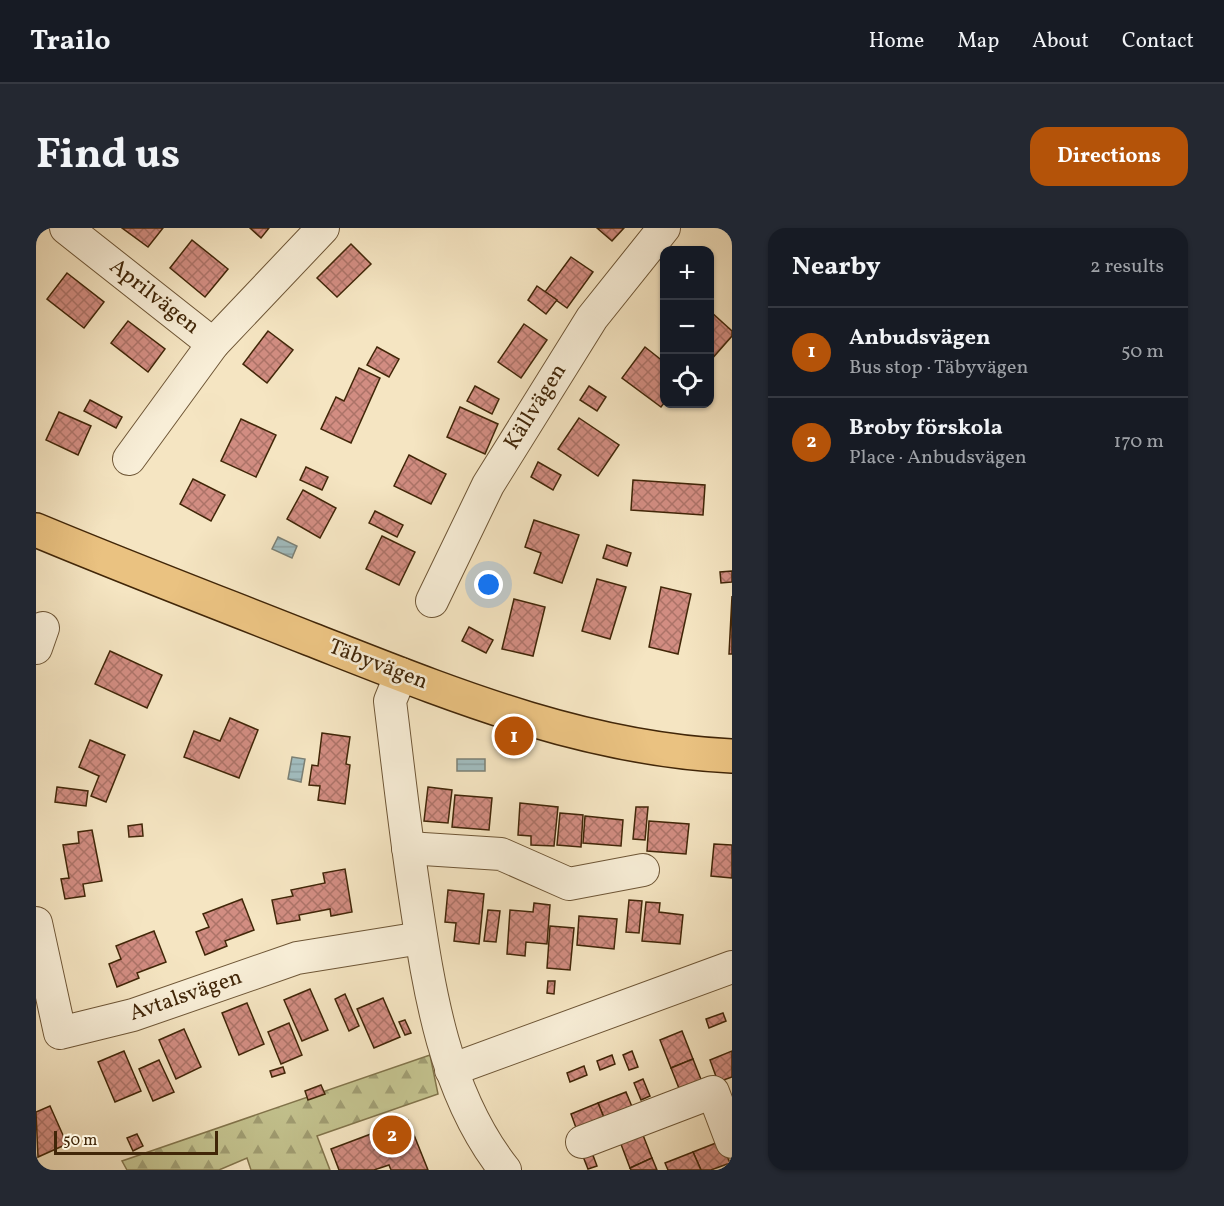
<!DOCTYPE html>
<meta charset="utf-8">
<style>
:root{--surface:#171b24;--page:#242831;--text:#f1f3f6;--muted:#9ea1a6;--line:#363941;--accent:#b45309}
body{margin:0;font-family:Vollkorn,serif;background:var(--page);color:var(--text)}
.controls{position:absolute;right:18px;top:18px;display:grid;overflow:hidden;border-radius:12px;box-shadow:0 2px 4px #0004}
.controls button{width:54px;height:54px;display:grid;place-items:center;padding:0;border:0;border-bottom:2px solid var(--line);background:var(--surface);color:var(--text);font:30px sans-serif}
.scale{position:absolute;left:18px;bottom:15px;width:164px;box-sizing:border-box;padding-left:6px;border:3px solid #412608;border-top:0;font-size:16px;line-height:21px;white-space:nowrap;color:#412608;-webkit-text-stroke:4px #f8eed7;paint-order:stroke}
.you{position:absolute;left:453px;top:357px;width:21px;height:21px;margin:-15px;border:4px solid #fff;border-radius:50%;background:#1a73e8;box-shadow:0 0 0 9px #1a73e833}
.badge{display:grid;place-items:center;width:39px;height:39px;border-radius:50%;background:var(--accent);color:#fff;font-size:20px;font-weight:700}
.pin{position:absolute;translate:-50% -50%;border:3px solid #fff;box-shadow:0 2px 6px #0006}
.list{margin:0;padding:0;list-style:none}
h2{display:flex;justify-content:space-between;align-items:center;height:78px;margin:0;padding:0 24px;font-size:26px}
h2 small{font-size:20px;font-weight:400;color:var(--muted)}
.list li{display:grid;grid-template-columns:39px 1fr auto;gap:18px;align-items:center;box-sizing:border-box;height:90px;padding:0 24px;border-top:2px solid var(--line)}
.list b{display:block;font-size:22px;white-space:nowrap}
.list p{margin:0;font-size:20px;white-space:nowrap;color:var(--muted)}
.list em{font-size:20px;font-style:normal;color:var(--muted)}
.icon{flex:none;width:33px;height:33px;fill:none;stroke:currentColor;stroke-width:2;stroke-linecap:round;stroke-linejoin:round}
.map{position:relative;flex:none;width:696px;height:942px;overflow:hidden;border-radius:18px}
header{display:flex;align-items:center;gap:36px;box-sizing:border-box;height:84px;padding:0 30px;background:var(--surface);border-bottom:2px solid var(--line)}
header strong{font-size:28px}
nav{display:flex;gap:33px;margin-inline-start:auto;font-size:21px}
.intro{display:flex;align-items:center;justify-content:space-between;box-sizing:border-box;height:144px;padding:0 36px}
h1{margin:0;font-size:42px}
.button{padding:15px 27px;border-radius:18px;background:var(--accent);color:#fff;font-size:21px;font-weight:700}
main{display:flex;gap:36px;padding:0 36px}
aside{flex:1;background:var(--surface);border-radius:18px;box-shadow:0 2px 4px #0004}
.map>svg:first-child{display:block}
</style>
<header>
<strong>Trailo</strong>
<nav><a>Home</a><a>Map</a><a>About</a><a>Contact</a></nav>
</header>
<div class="intro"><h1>Find us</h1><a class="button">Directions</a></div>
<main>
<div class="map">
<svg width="696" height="942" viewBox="0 0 696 942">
<defs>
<pattern id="forest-firs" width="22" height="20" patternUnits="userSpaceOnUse" patternTransform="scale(1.5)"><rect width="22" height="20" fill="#c3c28e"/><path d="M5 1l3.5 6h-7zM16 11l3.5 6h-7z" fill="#a09d72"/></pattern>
<pattern id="water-rules" width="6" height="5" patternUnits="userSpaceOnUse" patternTransform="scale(1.5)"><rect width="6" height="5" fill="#a1bcbe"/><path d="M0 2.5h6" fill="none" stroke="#8ca1a2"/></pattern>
<pattern id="building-cross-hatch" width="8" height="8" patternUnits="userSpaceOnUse" patternTransform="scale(1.5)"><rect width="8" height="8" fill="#d28d82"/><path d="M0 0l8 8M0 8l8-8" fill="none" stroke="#ac7368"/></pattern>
</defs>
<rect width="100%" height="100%" fill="#f5e5c2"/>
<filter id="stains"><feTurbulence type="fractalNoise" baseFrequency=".00333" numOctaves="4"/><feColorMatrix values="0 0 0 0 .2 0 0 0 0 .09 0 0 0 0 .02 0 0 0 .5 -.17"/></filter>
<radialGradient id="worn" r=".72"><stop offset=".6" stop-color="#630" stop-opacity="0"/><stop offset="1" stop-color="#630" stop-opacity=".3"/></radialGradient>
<!-- forest -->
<path fill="url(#forest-firs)" stroke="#82744b" stroke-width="1.5" d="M394,827L402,866L281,908L294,942H215L211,930L183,942H91L86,933Z"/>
<!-- water -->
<g fill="url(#water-rules)" stroke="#7b8075" stroke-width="1.5">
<path d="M242,309L261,318L256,330L236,321Z"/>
<path d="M256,529L269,531L265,554L252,551Z"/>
<rect x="421" y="531" width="28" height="12"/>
</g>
<!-- building -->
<g fill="url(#building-cross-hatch)" stroke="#412608" stroke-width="1.5">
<path d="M86,0H127L112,19Z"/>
<path d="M214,0H233L225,10Z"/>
<path d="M561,0H588L576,13Z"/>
<path d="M156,12L192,41L169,69L134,40Z"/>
<path d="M315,16L335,36L301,69L281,50Z"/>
<path d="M535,29L557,44L531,80L509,64Z"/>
<path d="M31,45L68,74L48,100L11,71Z"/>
<path d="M501,58L521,72L510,86L492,72Z"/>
<path d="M674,83L696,103V108L674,133Z"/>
<path d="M92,93L129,121L112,144L75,115Z"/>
<path d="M488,96L511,112L485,150L462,134Z"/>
<path d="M232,103L257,122L231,155L207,136Z"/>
<path d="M341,119L363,131L353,149L331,137Z"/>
<path d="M609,119L628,134V175L625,179L586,150Z"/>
<path d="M323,140L344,150L315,215L285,201L300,169L308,173Z"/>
<path d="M439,158L463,171L456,186L431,173Z"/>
<path d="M553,158L570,169L561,183L544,172Z"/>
<path d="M54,172L86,189L80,200L48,183Z"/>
<path d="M424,179L462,196L449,226L411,209Z"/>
<path d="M23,184L55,198L42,227L10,212Z"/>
<path d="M543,190L583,217L562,248L522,221Z"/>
<path d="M205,191L240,207L220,249L185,233Z"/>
<path d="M373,227L410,246L395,276L358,258Z"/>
<path d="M502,234L525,247L517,262L495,249Z"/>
<path d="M270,239L292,249L286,262L264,252Z"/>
<path d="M157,251L189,267L175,293L144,276Z"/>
<path d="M597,252L669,257L667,287L595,282Z"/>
<path d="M267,262L300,280L284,310L251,291Z"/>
<path d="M339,283L367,297L361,309L333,295Z"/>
<path d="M498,292L543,307L526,355L498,345L505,325L489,319Z"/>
<path d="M346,308L379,324L363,357L330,341Z"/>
<path d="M571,317L595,325L591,338L567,330Z"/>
<path d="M696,343V354L685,355L684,344Z"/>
<path d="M561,351L590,359L574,411L546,403Z"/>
<path d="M625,359L655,366L642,426L613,419Z"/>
<path d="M696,368V426H693Z"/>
<path d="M478,371L509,379L497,428L466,421Z"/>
<path d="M433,399L457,412L450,425L426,413Z"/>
<path d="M74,423L126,447L111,480L59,456Z"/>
<path d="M194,490L222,502L203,550L148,529L158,503L184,513Z"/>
<path d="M286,505L314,509L310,536L314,537L309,576L282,572L284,558L273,557L276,537L282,538Z"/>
<path d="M54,512L89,527L70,574L55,568L63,548L43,539Z"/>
<path d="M21,559L52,563L50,578L19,574Z"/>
<path d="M392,559L416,562L412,595L388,593Z"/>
<path d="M419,567L456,570L453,602L416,599Z"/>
<path d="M484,575L522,579L518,618L495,617V608L482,607Z"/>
<path d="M600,579H612L609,612L597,611Z"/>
<path d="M524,585L547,587L545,619L521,617Z"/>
<path d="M549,588L587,592L585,618L547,615Z"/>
<path d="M613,593L653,596L650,626L611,623Z"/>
<path d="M106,596L107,608L93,609L92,598Z"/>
<path d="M56,602L66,653L47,656L49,668L29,671L25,651L33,650L27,617L43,615L42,604Z"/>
<path d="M678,616L696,617V650L675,648Z"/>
<path d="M309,641L316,684L295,688L294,681L263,687L264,692L241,696L236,672L257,668L255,662L289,655L287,645Z"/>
<path d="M412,662L448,666L443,716L418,713L420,695L409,694Z"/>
<path d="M206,671L218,702L189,713L191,718L169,727L160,704L173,699L167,686Z"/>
<path d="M593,672L606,673L603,705L590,704Z"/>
<path d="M610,674L624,675L623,684L647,687L644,716L606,713Z"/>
<path d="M498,675L514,677L511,716L490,714L489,728L471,726L474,682L497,684Z"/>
<path d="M452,682L464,683L460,714L448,713Z"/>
<path d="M543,688L581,691L578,721L541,717Z"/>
<path d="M514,698L538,700L534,742L511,740Z"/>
<path d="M118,703L130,734L101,745L103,750L81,759L73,736L85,731L80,718Z"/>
<path d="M512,753H519L518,766L511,765Z"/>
<path d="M274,761L292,802L266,813L248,772Z"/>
<path d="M309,766L323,798L313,803L299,771Z"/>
<path d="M347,770L364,809L338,820L321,781Z"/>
<path d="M211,775L228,816L203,827L186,785Z"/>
<path d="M687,785L690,793L673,800L670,791Z"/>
<path d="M369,792L375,805L369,807L363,794Z"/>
<path d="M253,795L266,827L245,836L232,804Z"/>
<path d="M148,801L165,839L140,851L123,812Z"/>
<path d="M646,803L657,831L635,840L624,812Z"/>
<path d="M88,823L105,863L79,874L62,834Z"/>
<path d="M596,823L602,839L593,842L587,827Z"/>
<path d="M696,823V849L682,854L674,832Z"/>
<path d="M576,827L579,836L564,842L561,833Z"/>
<path d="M657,831L668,859L646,868L635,840Z"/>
<path d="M123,832L138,864L117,873L103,841Z"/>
<path d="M548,838L551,847L534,854L531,845Z"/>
<path d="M247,839L249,845L236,849L234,843Z"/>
<path d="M607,851L614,868L605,872L598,855Z"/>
<path d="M285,857L289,866L272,872L269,863Z"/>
<path d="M590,864L599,886L571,897L562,875Z"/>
<path d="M562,875L571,897L543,908L535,886Z"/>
<path d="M14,878L31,916L2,929L0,884Z"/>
<path d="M372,892L392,942H355L353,937L338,942H303L295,921Z"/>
<path d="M605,902L616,930L594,940L583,911Z"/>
<path d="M101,906L107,918L97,923L91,910Z"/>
<path d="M685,913L694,935L675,942H665L657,924Z"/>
<path d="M555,922L561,938L552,941L546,926Z"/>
<path d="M657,924L665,942H632L629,935Z"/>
<path d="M616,930L621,942H595L594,940Z"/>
</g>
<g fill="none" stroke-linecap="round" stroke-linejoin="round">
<defs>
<g id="minor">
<path d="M30,0L177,116"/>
<path d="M93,231L177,116L287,0"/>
<path d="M396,373L452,257L556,90L628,0"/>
<path d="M0,420L7,400"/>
<path d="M365,446L354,473C362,538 369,603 379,668C393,762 408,865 469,942"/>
<path d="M372,620L465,626L533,656L607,642"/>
<path d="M0,695L24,805L97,787L261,730L385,710"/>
<path d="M415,842L696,739"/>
<path d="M546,914L677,864L696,914"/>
</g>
<path id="major" d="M0,302C91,340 183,375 274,411C412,465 546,521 696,528"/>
</defs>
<!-- minor casing -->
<use href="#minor" stroke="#6e5636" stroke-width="34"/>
<!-- major casing -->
<use href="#major" stroke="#412608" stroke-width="36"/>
<!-- minor -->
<use href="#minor" stroke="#f8eed7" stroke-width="32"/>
<!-- major -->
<use href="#major" stroke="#eac281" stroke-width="33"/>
</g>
<g text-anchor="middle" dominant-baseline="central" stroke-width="5" stroke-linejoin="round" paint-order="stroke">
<!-- street labels -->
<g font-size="22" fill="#412608" stroke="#f8eed7">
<text transform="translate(118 69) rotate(38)">Aprilvägen</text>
<text transform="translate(500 179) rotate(-58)">Källvägen</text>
<text transform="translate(342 437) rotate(21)">Täbyvägen</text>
<text transform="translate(150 768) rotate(-19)">Avtalsvägen</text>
</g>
</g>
<rect width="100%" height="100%" filter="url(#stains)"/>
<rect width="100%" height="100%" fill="url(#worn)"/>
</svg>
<div class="controls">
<button>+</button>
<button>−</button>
<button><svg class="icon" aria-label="locate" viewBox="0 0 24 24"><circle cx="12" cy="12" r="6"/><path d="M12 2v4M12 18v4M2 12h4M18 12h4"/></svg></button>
</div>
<div class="scale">50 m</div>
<div class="you"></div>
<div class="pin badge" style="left:478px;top:508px">1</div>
<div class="pin badge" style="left:356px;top:907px">2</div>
</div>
<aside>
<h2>Nearby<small>2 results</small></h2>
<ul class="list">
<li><span class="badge">1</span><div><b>Anbudsvägen</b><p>Bus stop · Täbyvägen</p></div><em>50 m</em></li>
<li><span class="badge">2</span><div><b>Broby förskola</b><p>Place · Anbudsvägen</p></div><em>170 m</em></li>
</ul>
</aside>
</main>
